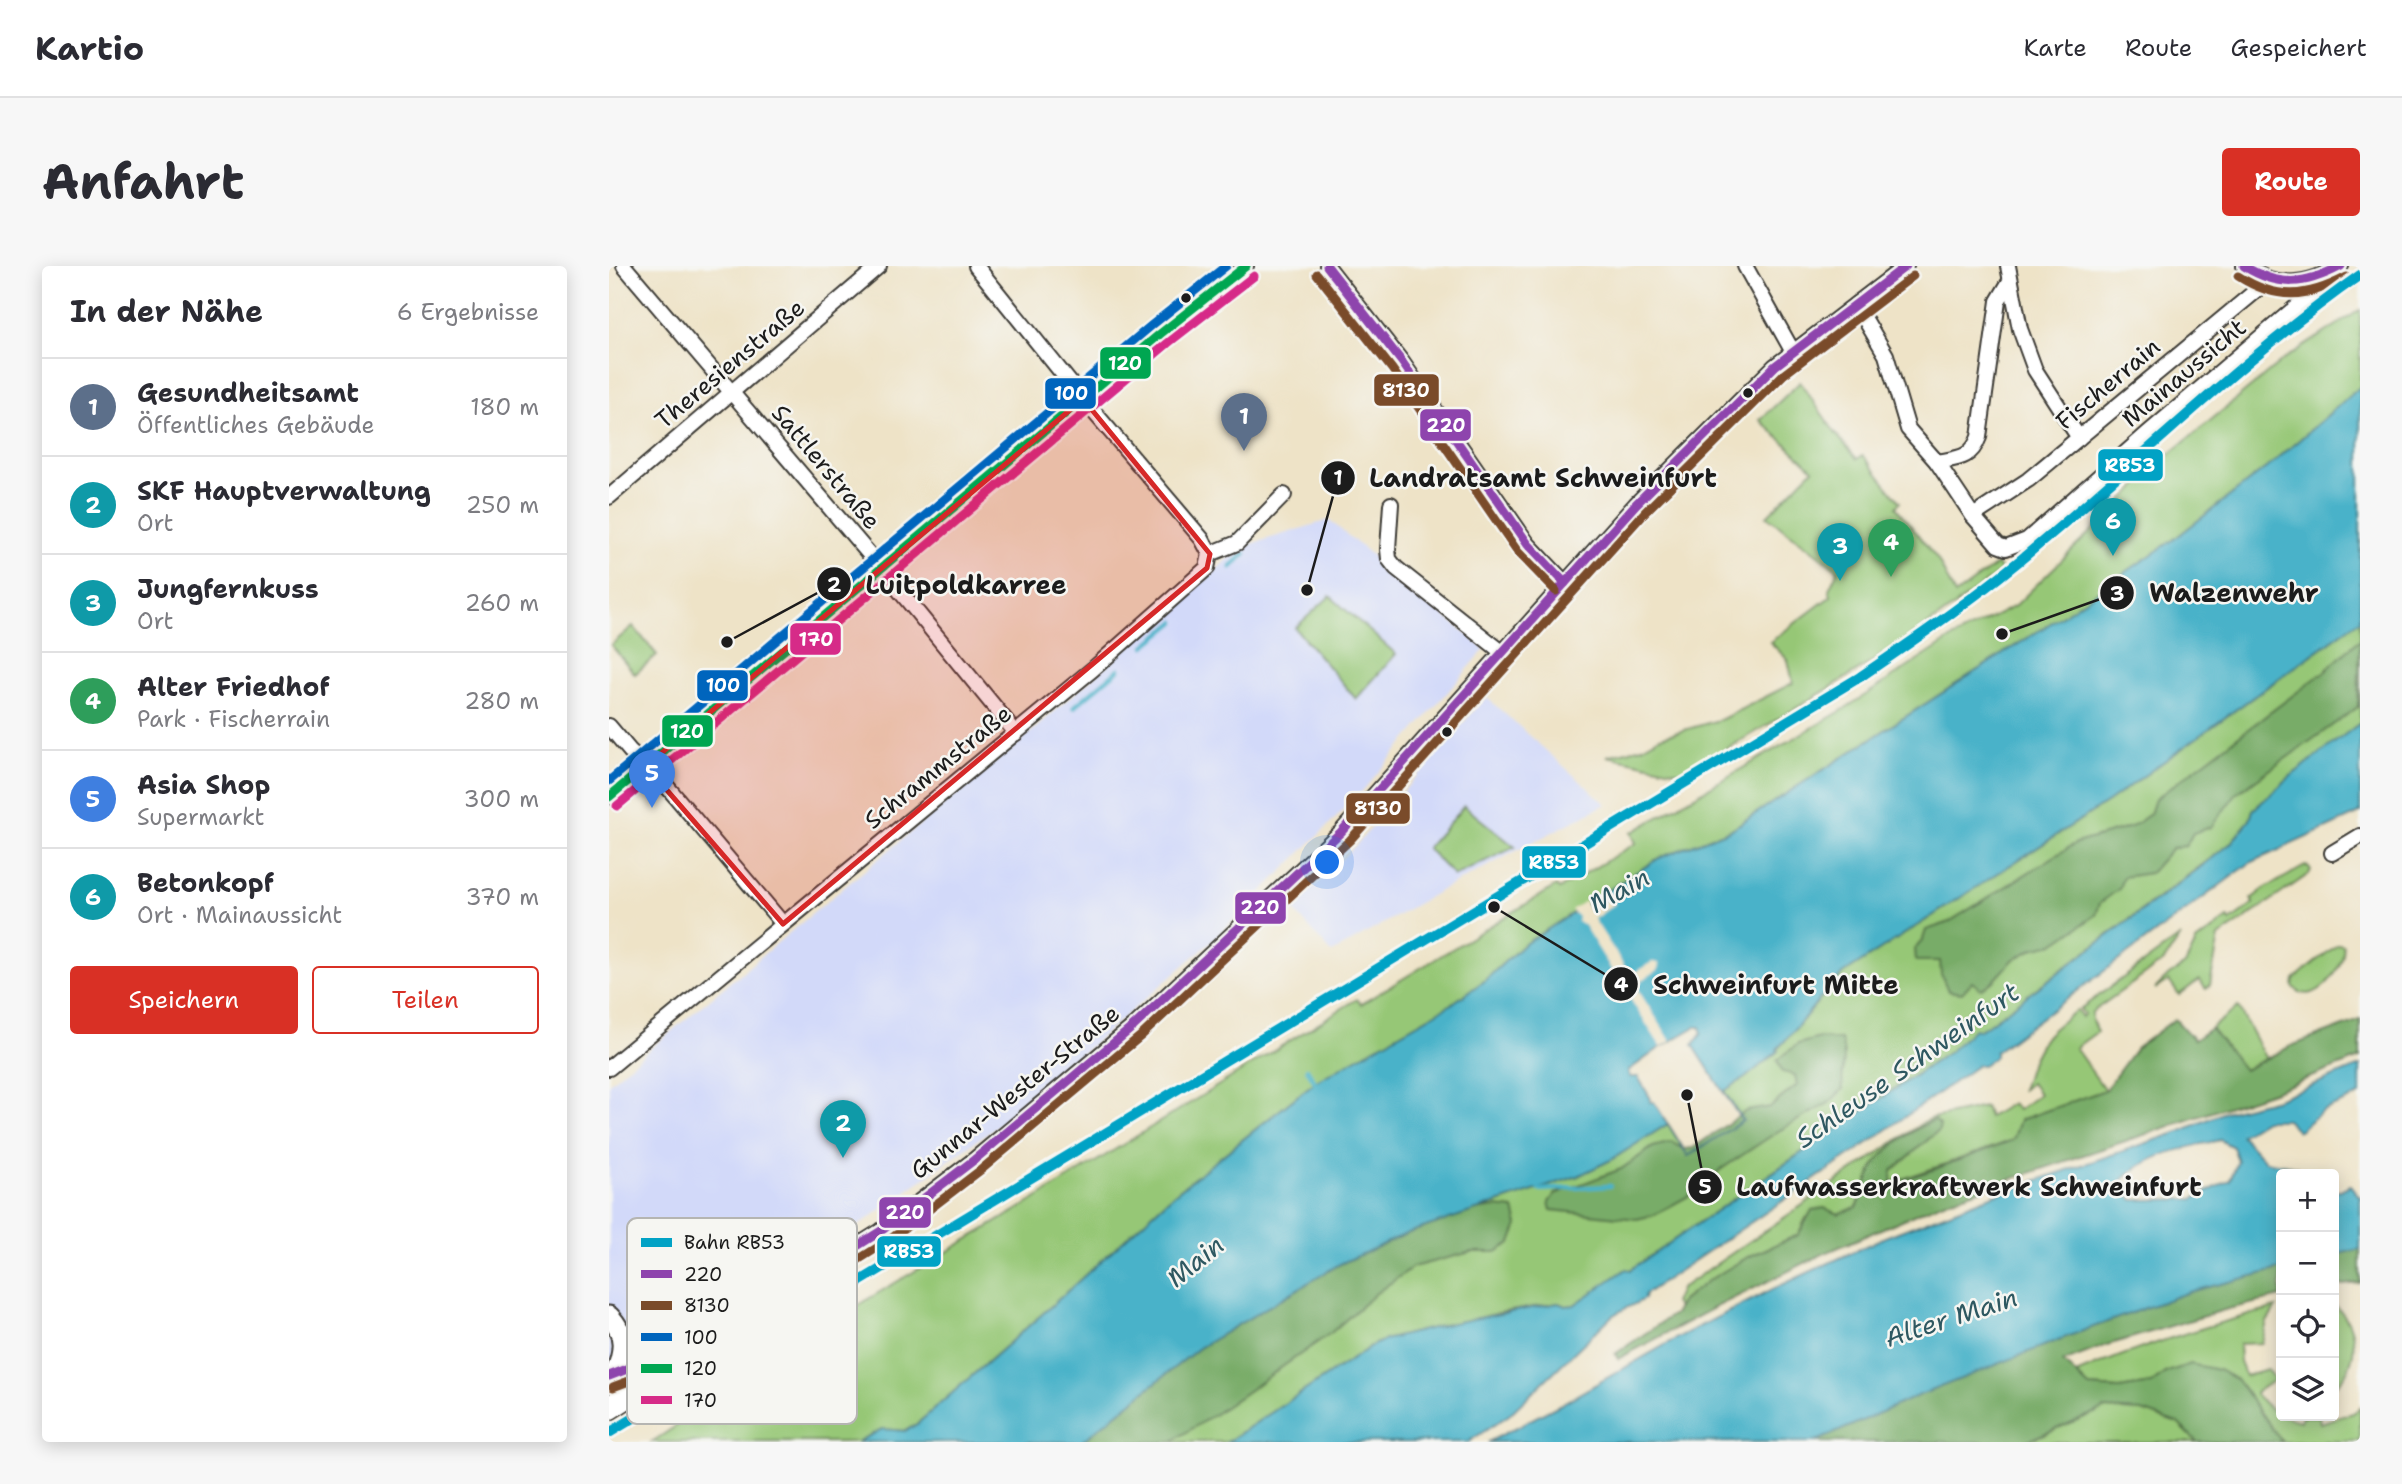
<!DOCTYPE html>
<html lang="de">
<meta charset="utf-8">
<style>
:root{--surface:#fff;--page:#f7f7f7;--text:#2b2b33;--muted:#7c7c81;--line:#e1e1e2;--accent:#d93025}
body{margin:0;font-family:"Shantell Sans",sans-serif;background:var(--page);color:var(--text)}
.controls{position:absolute;right:21px;bottom:21px;display:grid;overflow:hidden;border-radius:7px;box-shadow:0 4px 18px #0003}
.controls button{width:63px;height:63px;display:grid;place-items:center;padding:0;border:0;border-bottom:2px solid var(--line);background:var(--surface);color:var(--text);font:35px sans-serif}
.you{position:absolute;left:719px;top:597px;width:24px;height:24px;margin:-18px;border:5px solid #fff;border-radius:50%;background:#1a73e8;box-shadow:0 0 0 10px #1a73e833}
.badge{display:grid;place-items:center;width:46px;height:46px;border-radius:50%;background:var(--accent);color:#fff;font-size:23px;font-weight:700}
.pin{position:absolute;translate:-50% -58px;filter:drop-shadow(0 2px 4px #0008)}
.pin::after{content:'';position:absolute;top:37px;width:24px;height:21px;background:inherit;clip-path:polygon(0 0,100% 0,50% 100%)}
.list{margin:0;padding:0;list-style:none}
h2{display:flex;justify-content:space-between;align-items:center;height:91px;margin:0;padding:0 28px;font-size:30px}
h2 small{font-size:23px;font-weight:400;color:var(--muted)}
.list li{display:grid;grid-template-columns:46px 1fr auto;gap:21px;align-items:center;box-sizing:border-box;height:98px;padding:0 28px;border-top:2px solid var(--line)}
.list b{display:block;font-size:26px;white-space:nowrap}
.list p{margin:0;font-size:23px;white-space:nowrap;color:var(--muted)}
.list em{font-size:23px;font-style:normal;color:var(--muted)}
.actions{display:flex;gap:14px;padding:21px 28px}
.actions a{flex:1;padding:16px 0;border:2px solid var(--accent);border-radius:7px;text-align:center;font-size:24px;color:var(--accent)}
.actions .main{background:var(--accent);color:#fff}
.icon{flex:none;width:38px;height:38px;fill:none;stroke:currentColor;stroke-width:2;stroke-linecap:round;stroke-linejoin:round}
.map{position:relative;flex:none;width:1751px;height:1176px;overflow:hidden;border-radius:7px}
header{display:flex;align-items:center;gap:42px;box-sizing:border-box;height:98px;padding:0 35px;background:var(--surface);border-bottom:2px solid var(--line)}
header strong{font-size:33px}
nav{display:flex;gap:38px;margin-inline-start:auto;font-size:24px}
.intro{display:flex;align-items:center;justify-content:space-between;box-sizing:border-box;height:168px;padding:0 42px}
h1{margin:0;font-size:49px}
.button{padding:18px 32px;border-radius:7px;background:var(--accent);color:#fff;font-size:24px;font-weight:700}
main{display:flex;gap:42px;padding:0 42px}
aside{flex:1;background:var(--surface);border-radius:7px;box-shadow:0 4px 18px #0003}
.map>svg:first-child{display:block}
</style>
<header>
<strong>Kartio</strong>
<nav><a>Karte</a><a>Route</a><a>Gespeichert</a></nav>
</header>
<div class="intro"><h1>Anfahrt</h1><a class="button">Route</a></div>
<main>
<aside>
<h2>In der Nähe<small>6 Ergebnisse</small></h2>
<ul class="list">
<li><span class="badge" style="background:#5c6f8a">1</span><div><b>Gesundheitsamt</b><p>Öffentliches Gebäude</p></div><em>180 m</em></li>
<li><span class="badge" style="background:#0f9aa8">2</span><div><b>SKF Hauptverwaltung</b><p>Ort</p></div><em>250 m</em></li>
<li><span class="badge" style="background:#0f9aa8">3</span><div><b>Jungfernkuss</b><p>Ort</p></div><em>260 m</em></li>
<li><span class="badge" style="background:#2e9e5b">4</span><div><b>Alter Friedhof</b><p>Park · Fischerrain</p></div><em>280 m</em></li>
<li><span class="badge" style="background:#3f7fe0">5</span><div><b>Asia Shop</b><p>Supermarkt</p></div><em>300 m</em></li>
<li><span class="badge" style="background:#0f9aa8">6</span><div><b>Betonkopf</b><p>Ort · Mainaussicht</p></div><em>370 m</em></li>
</ul>
<div class="actions"><a class="main">Speichern</a><a>Teilen</a></div>
</aside>
<div class="map">
<svg width="1751" height="1176" viewBox="0 0 1751 1176">
<rect width="100%" height="100%" fill="#f6f6f2"/>
<filter id="ink" filterUnits="userSpaceOnUse"><feTurbulence type="fractalNoise" baseFrequency=".0143" numOctaves="2"/><feDisplacementMap in="SourceGraphic" scale="14" xChannelSelector="R" yChannelSelector="G"/><feConvolveMatrix kernelMatrix="1 2 1 2 8 2 1 2 1" color-interpolation-filters="sRGB"/></filter>
<filter id="wash" filterUnits="userSpaceOnUse"><feTurbulence type="fractalNoise" baseFrequency=".00686" numOctaves="4" result="noise"/><feDisplacementMap in="SourceGraphic" scale="28" xChannelSelector="R" yChannelSelector="G"/><feGaussianBlur stdDeviation="1.57" result="paint"/><feColorMatrix in="noise" values="0 0 0 0 0 0 0 0 0 0 0 0 0 0 0 0 0 1.4 0 .05"/><feComposite in="paint" operator="in"/></filter>
<g filter="url(#wash)">
<rect width="100%" height="100%" fill="#eee3c7"/>
<!-- built -->
<g fill="#d2d9f9">
<path d="M720,254L876,383L749,530L604,674L400,851L143,1037L41,1083L0,1096V817L421,467L633,281Z"/>
<path d="M877,431L997,538L829,626L723,687L683,642L747,579Z"/>
</g>
<!-- green -->
<g fill="#96c776" stroke="#597249" stroke-width="2">
<path d="M1751,44V121L1666,195L1564,274L1451,351L1121,564L1050,592L914,679L875,715L841,739L706,816L564,929L439,1043L308,1158L296,1165L273,1163L248,1176H43L244,1042L433,929L748,733L752,738L947,620L950,623L1027,577L1022,567L1232,445L1343,372L1406,340L1562,187L1678,91Z"/>
<path d="M1191,116L1227,168L1248,193L1254,189L1291,236L1287,241L1329,294L1346,329L1388,298L1392,305C1294,383 1185,443 1077,507L998,490L1033,481L1051,471L1113,453L1184,417L1179,394L1161,376L1222,330L1220,323L1229,304L1158,250L1204,203L1151,154Z"/>
<path d="M721,330L787,388L747,433L686,362Z"/>
<path d="M1751,354V457L1682,510L1644,544L1641,554L1621,578L1376,761L1021,1004H1017L965,1039L957,1040L949,1037L895,1046L779,1073L766,1078L618,1176H472L799,967L969,910L1059,858L1079,890L1134,855L1115,825L1136,812L1169,785L1168,783C1192,760 1209,731 1234,708L1500,535Z"/>
<path d="M24,360L48,389L26,408L2,379Z"/>
<path d="M855,540L906,581L845,610L818,582Z"/>
<path d="M1696,600L1700,601L1702,604L1700,608L1610,671L1601,719L1597,723L1590,714L1570,729L1560,715L1546,723L1560,709L1576,699L1587,676L1619,652L1621,655L1645,638L1642,633L1655,623Z"/>
<path d="M1572,670L1555,695L1483,746V754L1488,766L1466,782L1496,824L1411,854L1405,874L1282,917L1283,905L1330,864L1265,899L1248,941L1230,948L1215,942L1197,952L1189,969L1139,991L1073,1035L1069,1043L1065,1037L1071,1023L1315,856L1324,852L1376,841L1380,851L1403,837L1409,844L1430,828L1422,817L1412,825C1417,816 1417,808 1421,799C1435,767 1441,765 1468,744L1473,751L1475,748L1471,743Z"/>
<path d="M1729,678L1734,679C1739,701 1702,746 1684,720L1685,713Z"/>
<path d="M1629,741L1657,793L1634,804L1602,762Z"/>
<path d="M1725,1039C1751,1058 1751,1100 1725,1120Z"/>
<path d="M1667,1042L1658,1056L1653,1077L1630,1078L1631,1095L1636,1110L1658,1103L1665,1114L1646,1127C1660,1145 1669,1149 1691,1155L1693,1150H1710L1711,1157L1744,1147L1751,1142V1175L1673,1176L1652,1149L1556,1107L1542,1118L1510,1123L1480,1121L1467,1108C1531,1080 1599,1059 1667,1042Z"/>
<path d="M1495,1143L1533,1145L1569,1157L1588,1176H1415Z"/>
</g>
<!-- forest -->
<g fill="#78ac67" stroke="#4a6442" stroke-width="2">
<path d="M1751,373L1749,441L1627,528L1602,561L1584,567L1577,580L1563,582L1541,607L1514,611L1510,623L1491,637L1487,649L1445,678L1426,682L1405,693L1385,715L1372,723L1363,716L1353,727L1339,725L1332,708L1331,695H1307L1306,683L1314,673L1317,664L1338,657L1467,577L1522,561L1541,548L1546,533L1715,406Z"/>
<path d="M1566,753L1585,774L1602,762L1635,804L1682,780L1751,754V792L1663,826L1337,935L1214,988L1103,1043L1009,1093L1006,1088L1066,1047L1073,1035L1100,1014L1139,991L1189,969L1203,944L1215,942L1230,948L1248,941C1255,928 1258,913 1265,900C1274,884 1309,860 1326,854L1331,859L1330,864L1283,905V917L1323,904L1404,874L1411,854L1496,824L1527,782Z"/>
<path d="M1210,772L1232,774C1239,794 1231,802 1234,823L1220,837L1171,864L1111,904L1087,926L1045,949L1028,953L942,944L940,936L946,928L1012,903L1044,881L1063,876L1075,883L1084,882L1137,845L1161,841L1188,819L1186,809L1173,806L1168,794L1189,778Z"/>
<path d="M887,941L905,943L909,959L902,977L887,986H862L804,1001L766,1028L723,1066L606,1148L562,1176H472L590,1082L731,998L799,967L866,944Z"/>
<path d="M1751,970V1017L1725,1020V981Z"/>
<path d="M1672,994V1031L1619,1043L1498,1079L1454,1096L1480,1121L1510,1123L1542,1118L1556,1107L1581,1098L1610,1104L1628,1114L1673,1176H1588L1569,1157L1533,1145L1495,1143L1415,1176H1187L1372,1093Z"/>
</g>
<!-- water -->
<g fill="#4ab2c9" stroke="#336772" stroke-width="2" fill-rule="evenodd">
<path d="M1751,121V354L1500,535L1234,708C1209,731 1192,759 1168,783L1169,785L1136,812L1115,825L1134,855L1079,890L1059,858L1002,894L969,910L799,967L731,998L590,1082L472,1176H248L273,1163L296,1165L308,1158L439,1043L564,929L706,816L841,739L875,715L914,679L1050,592L1121,564L1451,351L1564,274L1666,195ZM1086,761H1091L1093,767L1084,779L1133,855L1079,890L1045,836H1041L1042,833L1029,811H1021L1019,805L1052,781Z"/>
<path d="M1751,457V547L1641,597L1386,786V791L1374,799H1369L1252,882L1036,1028L1035,1033C1023,1040 1015,1042 1003,1050L900,1149L859,1176H618L766,1078L779,1073L843,1057L949,1037L957,1040L965,1039L1017,1003L1021,1004L1340,786L1365,763L1370,764L1376,761L1589,603L1621,578L1641,554L1644,544L1682,510Z"/>
<path d="M1751,800V829L1713,845L1689,865L1677,854H1656L1632,869L1656,895L1689,901L1690,908H1672V1003L1580,1026L1460,1070L1306,1131L1206,1176H879L952,1138L1070,1071L1164,1023L1276,971L1382,930L1570,866L1616,846L1668,833ZM1611,874L1624,881L1629,895L1621,914L1584,933L1524,934L1510,918C1534,889 1576,882 1611,874Z"/>
<path d="M1741,919L1751,931V983L1725,989V927Z"/>
</g>
<!-- pier -->
<path fill="#eee3c7" d="M1001,631L1006,638L985,653L1021,709L1043,696L1050,697L1049,704L1026,719L1062,775L1052,781L1016,725L1008,730L1003,722L1010,716L974,658L968,656L969,651L962,644L976,635L980,645Z"/>
<g fill="none" stroke-linecap="round" stroke-linejoin="round">
<!-- stream -->
<g stroke="#4ab2c9" stroke-width="4.5">
<path d="M622,301L636,288"/>
<path d="M536,380L566,356"/>
<path d="M465,441L510,403"/>
<path d="M698,803L706,816"/>
<path d="M930,924L1001,920"/>
</g>
</g>
</g>
<g filter="url(#ink)">
<g fill="none" stroke-linecap="round" stroke-linejoin="round">
<defs>
<g id="street">
<path d="M15,0L272,302L407,467"/>
<path d="M367,0L474,133L593,273L601,288"/>
<path d="M718,0L793,96L919,278L956,317"/>
<path d="M1136,0L1184,86"/>
<path d="M1399,0L1411,63L1426,104L1470,172"/>
<path d="M1635,0C1668,24 1699,19 1732,0"/>
<path d="M1247,38L1277,89L1299,163L1328,196L1364,250L1389,279L1397,282L1418,274L1539,167L1700,30L1711,11"/>
<path d="M1328,196C1349,192 1362,193 1370,171L1389,35L1401,15"/>
<path d="M0,231L270,0"/>
<path d="M782,238L779,283L780,293L787,302L893,386"/>
<path d="M1364,250L1419,214L1648,24L1653,12"/>
<path d="M601,288L628,277L675,229"/>
<path d="M0,460L21,485L50,511L174,658"/>
<path d="M0,531L551,68L637,0"/>
<path d="M1723,587L1751,570"/>
<path d="M0,802L484,403L598,302L601,288"/>
<path d="M11,1064L36,1071L65,1070L81,1075"/>
<path d="M6,1108L153,1040L272,965L365,894L525,760L732,566L1027,238L1166,100L1297,0"/>
</g>
<path id="secondary" d="M0,1050C18,1068 15,1087 6,1108L0,1110"/>
<path id="primary" d="M0,1142C35,1120 54,1107 81,1075"/>
</defs>
<!-- street casing -->
<use href="#street" stroke="#3c3a36" stroke-width="18"/>
<!-- secondary casing -->
<use href="#secondary" stroke="#3c3a36" stroke-width="23"/>
<!-- primary casing -->
<use href="#primary" stroke="#3c3a36" stroke-width="26"/>
<!-- street -->
<use href="#street" stroke="#fff" stroke-width="14"/>
<!-- secondary -->
<use href="#secondary" stroke="#fff" stroke-width="19"/>
<!-- primary -->
<use href="#primary" stroke="#fff" stroke-width="23"/>
<defs>
<g id="bus-1">
<path d="M718,0L793,96L919,278L956,317"/>
<path d="M1635,0C1670,22 1696,19 1732,0"/>
<path d="M0,1110L31,1098L153,1040L272,965L365,894L525,760L732,566L1027,238L1166,100L1297,0"/>
</g>
<g id="bus-2">
<path d="M708,8L783,103L909,286L947,325"/>
<path d="M1629,10C1668,35 1698,32 1738,11"/>
<path d="M4,1121L36,1109L158,1051L279,975L373,903L533,769L741,574L1036,246L1174,109L1304,10"/>
</g>
<path id="bus-3" d="M0,515L543,59L617,0"/>
<path id="bus-4" d="M0,531L551,68L637,0"/>
<path id="bus-5" d="M8,540L559,77L645,10"/>
</defs>
<!-- bus-1 casing -->
<use href="#bus-1" stroke="#f6f6f2" stroke-width="14"/>
<!-- bus-2 casing -->
<use href="#bus-2" stroke="#f6f6f2" stroke-width="14"/>
<!-- bus-3 casing -->
<use href="#bus-3" stroke="#f6f6f2" stroke-width="14"/>
<!-- bus-4 casing -->
<use href="#bus-4" stroke="#f6f6f2" stroke-width="14"/>
<!-- bus-5 casing -->
<use href="#bus-5" stroke="#f6f6f2" stroke-width="14"/>
<!-- bus-1 -->
<use href="#bus-1" stroke="#8e44ad" stroke-width="9"/>
<!-- bus-2 -->
<use href="#bus-2" stroke="#7a4b2a" stroke-width="9"/>
<!-- bus-3 -->
<use href="#bus-3" stroke="#0065bd" stroke-width="9"/>
<!-- bus-4 -->
<use href="#bus-4" stroke="#00a651" stroke-width="9"/>
<!-- bus-5 -->
<use href="#bus-5" stroke="#d62b88" stroke-width="9"/>
<defs>
<path id="rail-1" d="M0,1167L1251,411C1314,368 1376,325 1434,275C1540,186 1637,89 1751,9"/>
</defs>
<!-- rail-1 casing -->
<use href="#rail-1" stroke="#f6f6f2" stroke-width="16"/>
<!-- rail-1 -->
<use href="#rail-1" stroke="#01a2c5" stroke-width="10"/>
</g>
</g>
<!-- marked area -->
<path fill="#d62828" fill-opacity="0.2" stroke="#d62828" stroke-width="5" stroke-linejoin="round" d="M474,133L601,288L598,302L174,658L37,500Z"/>
<!-- markers -->
<g fill="#1c1c1c" stroke="#f6f6f2" stroke-width="2.5">
<circle cx="577" cy="32" r="6"/>
<circle cx="1139" cy="127" r="6"/>
<circle cx="838" cy="466" r="6"/>
</g>
<g text-anchor="middle" dominant-baseline="central" stroke-width="5" stroke-linejoin="round" paint-order="stroke">
<!-- street labels -->
<g font-size="24" fill="#1c1c1c" stroke="#f6f6f2">
<text transform="translate(121 98) rotate(-40)">Theresienstraße</text>
<text transform="translate(1575 107) rotate(-40)">Mainaussicht</text>
<text transform="translate(1499 118) rotate(-40)">Fischerrain</text>
<text transform="translate(217 201) rotate(50)">Sattlerstraße</text>
<text transform="translate(329 501) rotate(-39)">Schrammstraße</text>
<text transform="translate(406 826) rotate(-39)">Gunnar-Wester-Straße</text>
</g>
<!-- water labels -->
<g font-size="26" font-style="italic" fill="#2e5861" stroke="#f6f6f2">
<text transform="translate(1010 624) rotate(-29)">Main</text>
<text transform="translate(1298 799) rotate(-35)">Schleuse Schweinfurt</text>
<text transform="translate(586 995) rotate(-39)">Main</text>
<text transform="translate(1342 1051) rotate(-18)">Alter Main</text>
</g>
</g>
<!-- legend -->
<rect x="18" y="952" width="230" height="206" rx="10" fill="#f6f6f2" stroke="#b5b5b2" stroke-width="2"/>
<rect x="32" y="972" width="31" height="9" fill="#01a2c5"/>
<rect x="32" y="1004" width="31" height="8" fill="#8e44ad"/>
<rect x="32" y="1035" width="31" height="9" fill="#7a4b2a"/>
<rect x="32" y="1067" width="31" height="8" fill="#0065bd"/>
<rect x="32" y="1098" width="31" height="9" fill="#00a651"/>
<rect x="32" y="1130" width="31" height="8" fill="#d62b88"/>
<g font-size="19" fill="#1c1c1c">
<text x="75" y="983">Bahn RB53</text>
<text x="75" y="1015">220</text>
<text x="75" y="1046">8130</text>
<text x="75" y="1078">100</text>
<text x="75" y="1109">120</text>
<text x="75" y="1141">170</text>
</g>
<!-- callouts -->
<path fill="none" stroke="#1c1c1c" stroke-width="2.5" d="M698 324L729 212M118 376L225 318M1393 368L1508 327M885 641L1012 718M1078 829L1096 921"/>
<g fill="#1c1c1c" stroke="#f6f6f2" stroke-width="2.5">
<circle cx="698" cy="324" r="7"/>
<circle cx="118" cy="376" r="7"/>
<circle cx="1393" cy="368" r="7"/>
<circle cx="885" cy="641" r="7"/>
<circle cx="1078" cy="829" r="7"/>
<circle cx="729" cy="212" r="18"/>
<circle cx="225" cy="318" r="18"/>
<circle cx="1508" cy="327" r="18"/>
<circle cx="1012" cy="718" r="18"/>
<circle cx="1096" cy="921" r="18"/>
</g>
<g font-size="21" text-anchor="middle" font-weight="bold" fill="#fff">
<text x="729" y="219">1</text>
<text x="225" y="326">2</text>
<text x="1508" y="335">3</text>
<text x="1012" y="726">4</text>
<text x="1096" y="928">5</text>
</g>
<g font-size="26" text-anchor="middle" font-weight="bold" fill="#1c1c1c" stroke="#f6f6f2" stroke-width="5" stroke-linejoin="round" paint-order="stroke">
<text x="934" y="221">Landratsamt Schweinfurt</text>
<text x="357" y="328">Luitpoldkarree</text>
<text x="1625" y="336">Walzenwehr</text>
<text x="1167" y="728">Schweinfurt Mitte</text>
<text x="1360" y="930">Laufwasserkraftwerk Schweinfurt</text>
</g>
<g stroke="#f6f6f2" stroke-width="2.5">
<rect x="490" y="80" width="53" height="34" rx="7" fill="#00a651"/>
<rect x="764" y="107" width="67" height="34" rx="7" fill="#7a4b2a"/>
<rect x="435" y="111" width="53" height="33" rx="7" fill="#0065bd"/>
<rect x="810" y="142" width="53" height="34" rx="7" fill="#8e44ad"/>
<rect x="1488" y="182" width="67" height="34" rx="7" fill="#01a2c5"/>
<rect x="180" y="356" width="53" height="34" rx="7" fill="#d62b88"/>
<rect x="87" y="403" width="53" height="33" rx="7" fill="#0065bd"/>
<rect x="52" y="448" width="53" height="34" rx="7" fill="#00a651"/>
<rect x="736" y="526" width="66" height="33" rx="7" fill="#7a4b2a"/>
<rect x="912" y="579" width="66" height="34" rx="7" fill="#01a2c5"/>
<rect x="625" y="625" width="53" height="34" rx="7" fill="#8e44ad"/>
<rect x="269" y="930" width="54" height="33" rx="7" fill="#8e44ad"/>
<rect x="267" y="969" width="66" height="33" rx="7" fill="#01a2c5"/>
</g>
<g font-size="19" text-anchor="middle" font-weight="bold" fill="#fff">
<text x="516" y="104">120</text>
<text x="797" y="131">8130</text>
<text x="462" y="134">100</text>
<text x="837" y="166">220</text>
<text x="1521" y="206">RB53</text>
<text x="207" y="380">170</text>
<text x="114" y="426">100</text>
<text x="78" y="472">120</text>
<text x="769" y="549">8130</text>
<text x="945" y="603">RB53</text>
<text x="651" y="648">220</text>
<text x="296" y="953">220</text>
<text x="300" y="992">RB53</text>
</g>
</svg>
<div class="controls">
<button>+</button>
<button>−</button>
<button><svg class="icon" aria-label="locate" viewBox="0 0 24 24"><circle cx="12" cy="12" r="6"/><path d="M12 2v4M12 18v4M2 12h4M18 12h4"/></svg></button>
<button><svg class="icon" aria-label="layers" viewBox="0 0 24 24"><path d="M12 4l9 5-9 5-9-5zM3 14l9 5 9-5"/></svg></button>
</div>
<div class="you"></div>
<div class="pin badge" style="left:635px;top:185px;background:#5c6f8a">1</div>
<div class="pin badge" style="left:234px;top:892px;background:#0f9aa8">2</div>
<div class="pin badge" style="left:1231px;top:315px;background:#0f9aa8">3</div>
<div class="pin badge" style="left:1282px;top:311px;background:#2e9e5b">4</div>
<div class="pin badge" style="left:43px;top:542px;background:#3f7fe0">5</div>
<div class="pin badge" style="left:1504px;top:290px;background:#0f9aa8">6</div>
</div>
</main>
